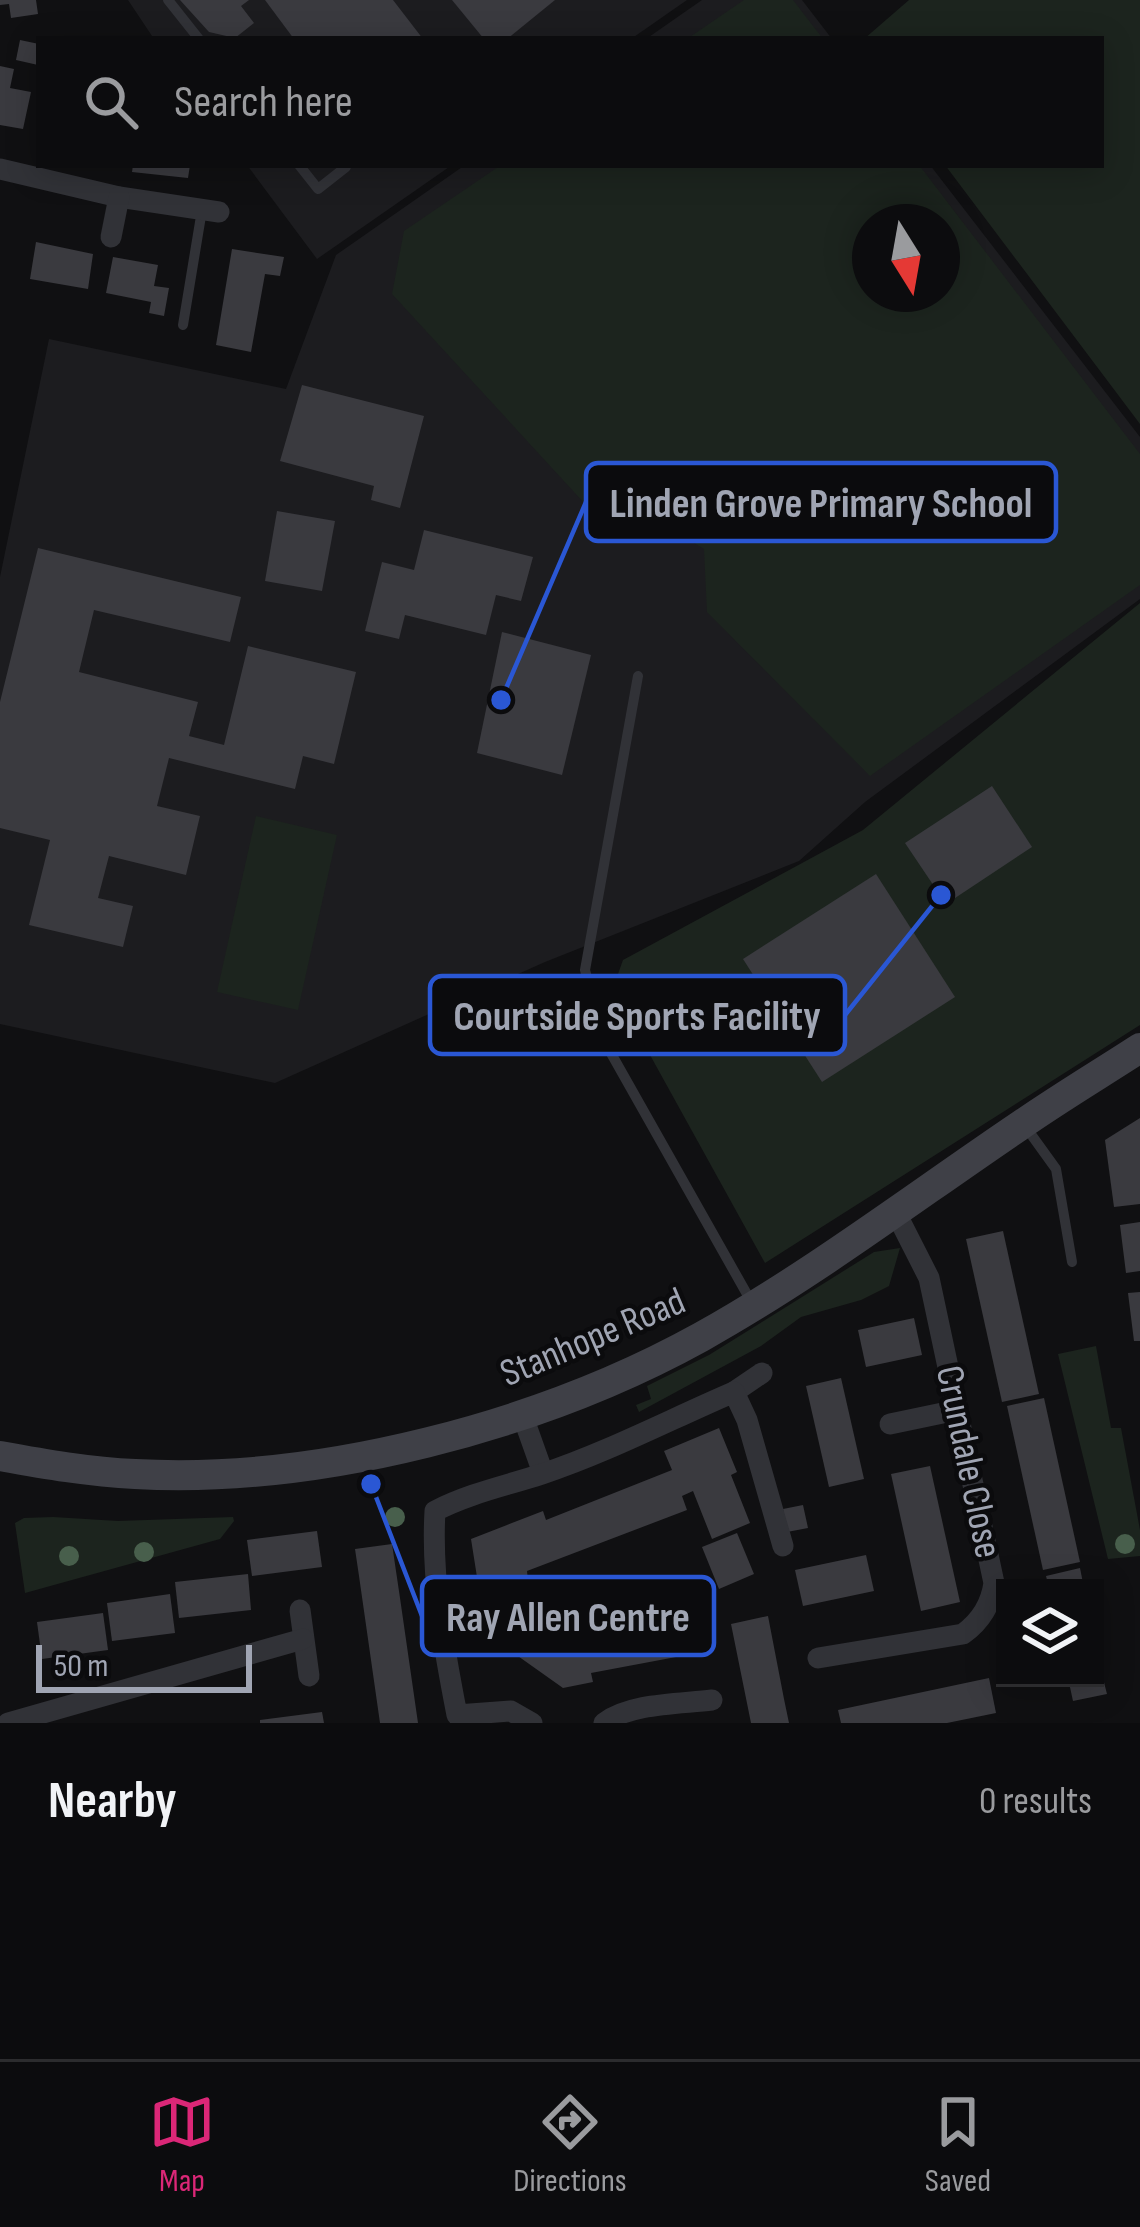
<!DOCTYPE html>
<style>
:root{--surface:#0c0c0e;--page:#151517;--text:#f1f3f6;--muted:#9a9b9e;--line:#2c2c2e;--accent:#db2777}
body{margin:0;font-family:"Sofia Sans Condensed",sans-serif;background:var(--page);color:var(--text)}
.controls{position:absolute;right:36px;bottom:36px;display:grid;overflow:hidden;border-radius:0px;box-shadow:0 6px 30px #0003}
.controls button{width:108px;height:108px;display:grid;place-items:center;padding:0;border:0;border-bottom:3px solid var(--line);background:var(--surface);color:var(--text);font:60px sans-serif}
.compass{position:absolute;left:852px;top:204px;width:108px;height:108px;border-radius:50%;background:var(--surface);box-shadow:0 6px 30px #0003;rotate:169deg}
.scale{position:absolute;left:36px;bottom:30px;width:216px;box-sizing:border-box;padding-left:12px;border:6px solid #a0a5b3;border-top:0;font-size:33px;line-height:42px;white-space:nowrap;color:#a0a5b3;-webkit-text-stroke:9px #0b0b0d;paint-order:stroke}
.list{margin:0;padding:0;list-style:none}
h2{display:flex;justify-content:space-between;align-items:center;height:156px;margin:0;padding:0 48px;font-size:51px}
h2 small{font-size:39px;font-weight:400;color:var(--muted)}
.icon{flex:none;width:66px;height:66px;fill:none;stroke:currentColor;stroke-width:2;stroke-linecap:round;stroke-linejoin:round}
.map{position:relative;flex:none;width:1140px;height:1723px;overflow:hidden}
.search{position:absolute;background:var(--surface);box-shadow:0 6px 30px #0003;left:36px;right:36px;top:36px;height:132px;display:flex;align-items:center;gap:30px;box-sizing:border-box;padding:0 42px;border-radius:0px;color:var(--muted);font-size:45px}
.sheet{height:336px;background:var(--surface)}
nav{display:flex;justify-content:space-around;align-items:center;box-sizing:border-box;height:168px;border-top:3px solid var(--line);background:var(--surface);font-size:33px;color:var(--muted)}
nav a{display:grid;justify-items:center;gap:6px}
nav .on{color:var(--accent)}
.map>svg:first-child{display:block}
</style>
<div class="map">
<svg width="1140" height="1723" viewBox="0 0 1140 1723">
<rect width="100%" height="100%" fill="#101012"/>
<!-- built -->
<g fill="#1c1c1f" fill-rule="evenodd">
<path d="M128,0H687L631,39H154Z"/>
<path d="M702,0H802L832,39H646Z"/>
<path d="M247,165H452L317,259Z"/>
<path d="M465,165H930L1140,437V599L865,802L799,861L545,962L275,1083L0,1024V577L49,339L286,389L336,255ZM870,222H942V294H870Z"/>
</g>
<!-- green -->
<g fill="#1c241e" fill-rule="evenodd">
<path d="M744,0H793L823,39H687Z"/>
<path d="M909,0H1140V424L945,165H1101V39H864Z"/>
<path d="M501,165H919L1140,454V585L870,776L707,612L704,549L671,529L597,517L392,294L404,231ZM870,222H942V294H870Z"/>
<path d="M1140,603V1025L765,1263L613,988L623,960L863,830Z"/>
<path d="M256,816L337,835L298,1010L217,992Z"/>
<path d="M900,1248L889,1286L861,1300L801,1317L761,1346L639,1412L636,1405L651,1399L647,1386L709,1355L874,1252Z"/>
<path d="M1096,1346L1111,1428H1121L1140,1530V1556L1108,1559L1058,1354Z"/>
<path d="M53,1517L118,1521L233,1517L234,1521L220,1539L25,1593L15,1523L24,1518Z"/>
</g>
<!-- building -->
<g fill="#3a3a3f">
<path d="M0,0H36L38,14L11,18L9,4L0,5Z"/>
<path d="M180,0H249L241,6L254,23L235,38L209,32Z"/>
<path d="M265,0H393L423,39H294Z"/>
<path d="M452,0H555L507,39H484Z"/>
<path d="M20,40L39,44L38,65L16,60Z"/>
<path d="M0,66L14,69L10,88L31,92L23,129L0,125Z"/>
<path d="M133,165H190L188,178L132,172Z"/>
<path d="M36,242L93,254L88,289L30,279Z"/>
<path d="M232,249L284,257L280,276L265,274L251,352L216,345Z"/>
<path d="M113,257L158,265L154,286L169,288L164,316L149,313L151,302L106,293Z"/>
<path d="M302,385L424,416L400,508L371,500L374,486L280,461Z"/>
<path d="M277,511L335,521L322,591L265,581Z"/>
<path d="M424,530L533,557L521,601L496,595L486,635L405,615L399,639L365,631L382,562L414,570Z"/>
<path d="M38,548L241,597L230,642L94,610L79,672L198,702L189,736L224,745L248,646L356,672L334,764L303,756L295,789L169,758L157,806L200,816L186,875L109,856L98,898L133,906L123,947L29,925L50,840L0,828V702Z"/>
<path d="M502,632L591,655L562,775L477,753Z"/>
<path d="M992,786L1032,847L946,904L905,843Z"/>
<path d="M876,874L955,997L822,1082L743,959Z"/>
<path d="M1140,1118V1204L1114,1207L1105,1140Z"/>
<path d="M1140,1222V1271L1126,1273L1120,1225Z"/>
<path d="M1003,1231L1039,1394L1002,1402L966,1239Z"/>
<path d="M1140,1292V1341H1134L1128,1293Z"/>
<path d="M914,1318L922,1355L866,1367L858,1330Z"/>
<path d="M841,1378L864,1479L829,1487L806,1386Z"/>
<path d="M1044,1398L1080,1562L1043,1570L1007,1406Z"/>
<path d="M719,1428L737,1472L731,1475L750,1523L712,1539L693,1491L682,1496L687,1510L527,1571L529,1590L480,1596L471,1539L543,1511L546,1520L672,1470L664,1451Z"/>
<path d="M930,1466L960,1602L921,1611L891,1474Z"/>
<path d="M803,1505L808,1528L787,1532L783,1509Z"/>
<path d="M317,1531L322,1567L252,1576L247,1540Z"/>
<path d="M737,1533L754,1574L719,1589L702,1547Z"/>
<path d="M392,1544L400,1598L418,1723H380L359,1576L355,1549Z"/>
<path d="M866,1555L874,1591L803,1606L795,1570Z"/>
<path d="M1080,1568L1084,1588H1049L1046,1576Z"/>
<path d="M248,1574L251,1610L179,1618L175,1582Z"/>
<path d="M170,1594L175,1633L112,1641L107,1603Z"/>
<path d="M531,1595L532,1603L575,1633L684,1614L692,1654L591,1673L593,1682L563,1688L484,1632L480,1603Z"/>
<path d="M103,1613L108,1650L42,1659L37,1622Z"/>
<path d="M768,1616L784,1699L789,1723H751L731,1624Z"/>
<path d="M1095,1647L1107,1694L1073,1701L1068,1678H1095Z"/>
<path d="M989,1678L996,1713L947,1723H841L838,1710Z"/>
<path d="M322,1712L324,1723H260V1720Z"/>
</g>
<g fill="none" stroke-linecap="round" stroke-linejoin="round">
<!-- lane -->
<g stroke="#313237" stroke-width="10">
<path d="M168,0L199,39"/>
<path d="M299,165L318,189L346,167"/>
<path d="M183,325L202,210"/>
<path d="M638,676L585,970L603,1039L752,1303"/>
<path d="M603,1039L636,1013"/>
<path d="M1025,1126L1056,1169L1072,1262"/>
</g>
<!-- street -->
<g stroke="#313237" stroke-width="21">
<path d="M0,169L119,197L219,212"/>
<path d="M111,237L119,197"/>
<path d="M734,1392L762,1373"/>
<path d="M522,1414L543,1473"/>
<path d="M890,1424L957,1410"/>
<path d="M300,1610L309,1676"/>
<path d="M818,1658L963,1634C981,1621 991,1605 994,1583L929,1278L896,1213"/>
<path d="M8,1723L303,1639"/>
<path d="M532,1723L511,1711L457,1715C444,1648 431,1579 435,1511C470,1493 505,1486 542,1474C608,1452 671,1419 734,1392L747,1420L783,1546"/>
<path d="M604,1723C630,1703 680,1704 712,1700"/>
</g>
<!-- secondary -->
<path stroke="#3f4047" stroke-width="30" d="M0,1456C44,1464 90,1472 135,1474C319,1484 540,1426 701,1337C812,1275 913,1198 1018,1127C1058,1099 1100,1074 1140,1048"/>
</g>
<!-- trees -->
<g fill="#485f4c">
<circle cx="395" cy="1517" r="10"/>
<circle cx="1125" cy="1544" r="10"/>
<circle cx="144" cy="1552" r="10"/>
<circle cx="69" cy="1556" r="10"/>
</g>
<g text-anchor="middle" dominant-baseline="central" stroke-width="9" stroke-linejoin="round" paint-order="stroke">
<!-- street labels -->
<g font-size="39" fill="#a0a5b3" stroke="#0b0b0d">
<text transform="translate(593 1338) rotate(-23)">Stanhope Road</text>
<text transform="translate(968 1462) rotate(78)">Crundale Close</text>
</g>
</g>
<!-- callouts -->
<path fill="none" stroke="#2a57d4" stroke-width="4.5" d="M501 700L586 502M941 895L845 1015M371 1484L422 1616"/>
<g fill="#2a57d4" stroke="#0b0b0d" stroke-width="4.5">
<circle cx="501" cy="700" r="12"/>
<circle cx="941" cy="895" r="12"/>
<circle cx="371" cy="1484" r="12"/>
</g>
<g fill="#0b0b0d" stroke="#2a57d4" stroke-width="4.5">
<rect x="586" y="463" width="470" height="78" rx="12"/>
<rect x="430" y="976" width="415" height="78" rx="12"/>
<rect x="422" y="1577" width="292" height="78" rx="12"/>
</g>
<g font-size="42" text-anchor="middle" font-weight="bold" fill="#a0a5b3">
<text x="821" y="517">Linden Grove Primary School</text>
<text x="637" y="1030">Courtside Sports Facility</text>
<text x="568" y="1631">Ray Allen Centre</text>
</g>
</svg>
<div class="controls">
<button><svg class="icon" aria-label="layers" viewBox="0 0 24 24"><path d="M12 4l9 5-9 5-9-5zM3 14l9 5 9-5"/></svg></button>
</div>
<svg class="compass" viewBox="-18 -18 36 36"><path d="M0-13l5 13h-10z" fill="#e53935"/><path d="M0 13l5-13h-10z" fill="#9a9b9e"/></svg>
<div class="scale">50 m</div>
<div class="search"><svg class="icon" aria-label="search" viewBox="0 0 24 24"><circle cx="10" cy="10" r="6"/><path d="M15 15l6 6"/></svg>Search here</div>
</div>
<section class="sheet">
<h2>Nearby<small>0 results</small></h2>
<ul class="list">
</ul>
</section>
<nav>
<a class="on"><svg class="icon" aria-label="map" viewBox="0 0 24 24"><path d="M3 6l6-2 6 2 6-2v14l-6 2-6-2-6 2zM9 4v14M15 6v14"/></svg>Map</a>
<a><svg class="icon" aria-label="directions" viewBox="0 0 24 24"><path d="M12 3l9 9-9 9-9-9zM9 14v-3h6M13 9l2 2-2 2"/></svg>Directions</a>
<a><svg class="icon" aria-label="saved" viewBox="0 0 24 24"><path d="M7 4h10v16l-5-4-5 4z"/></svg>Saved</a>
</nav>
